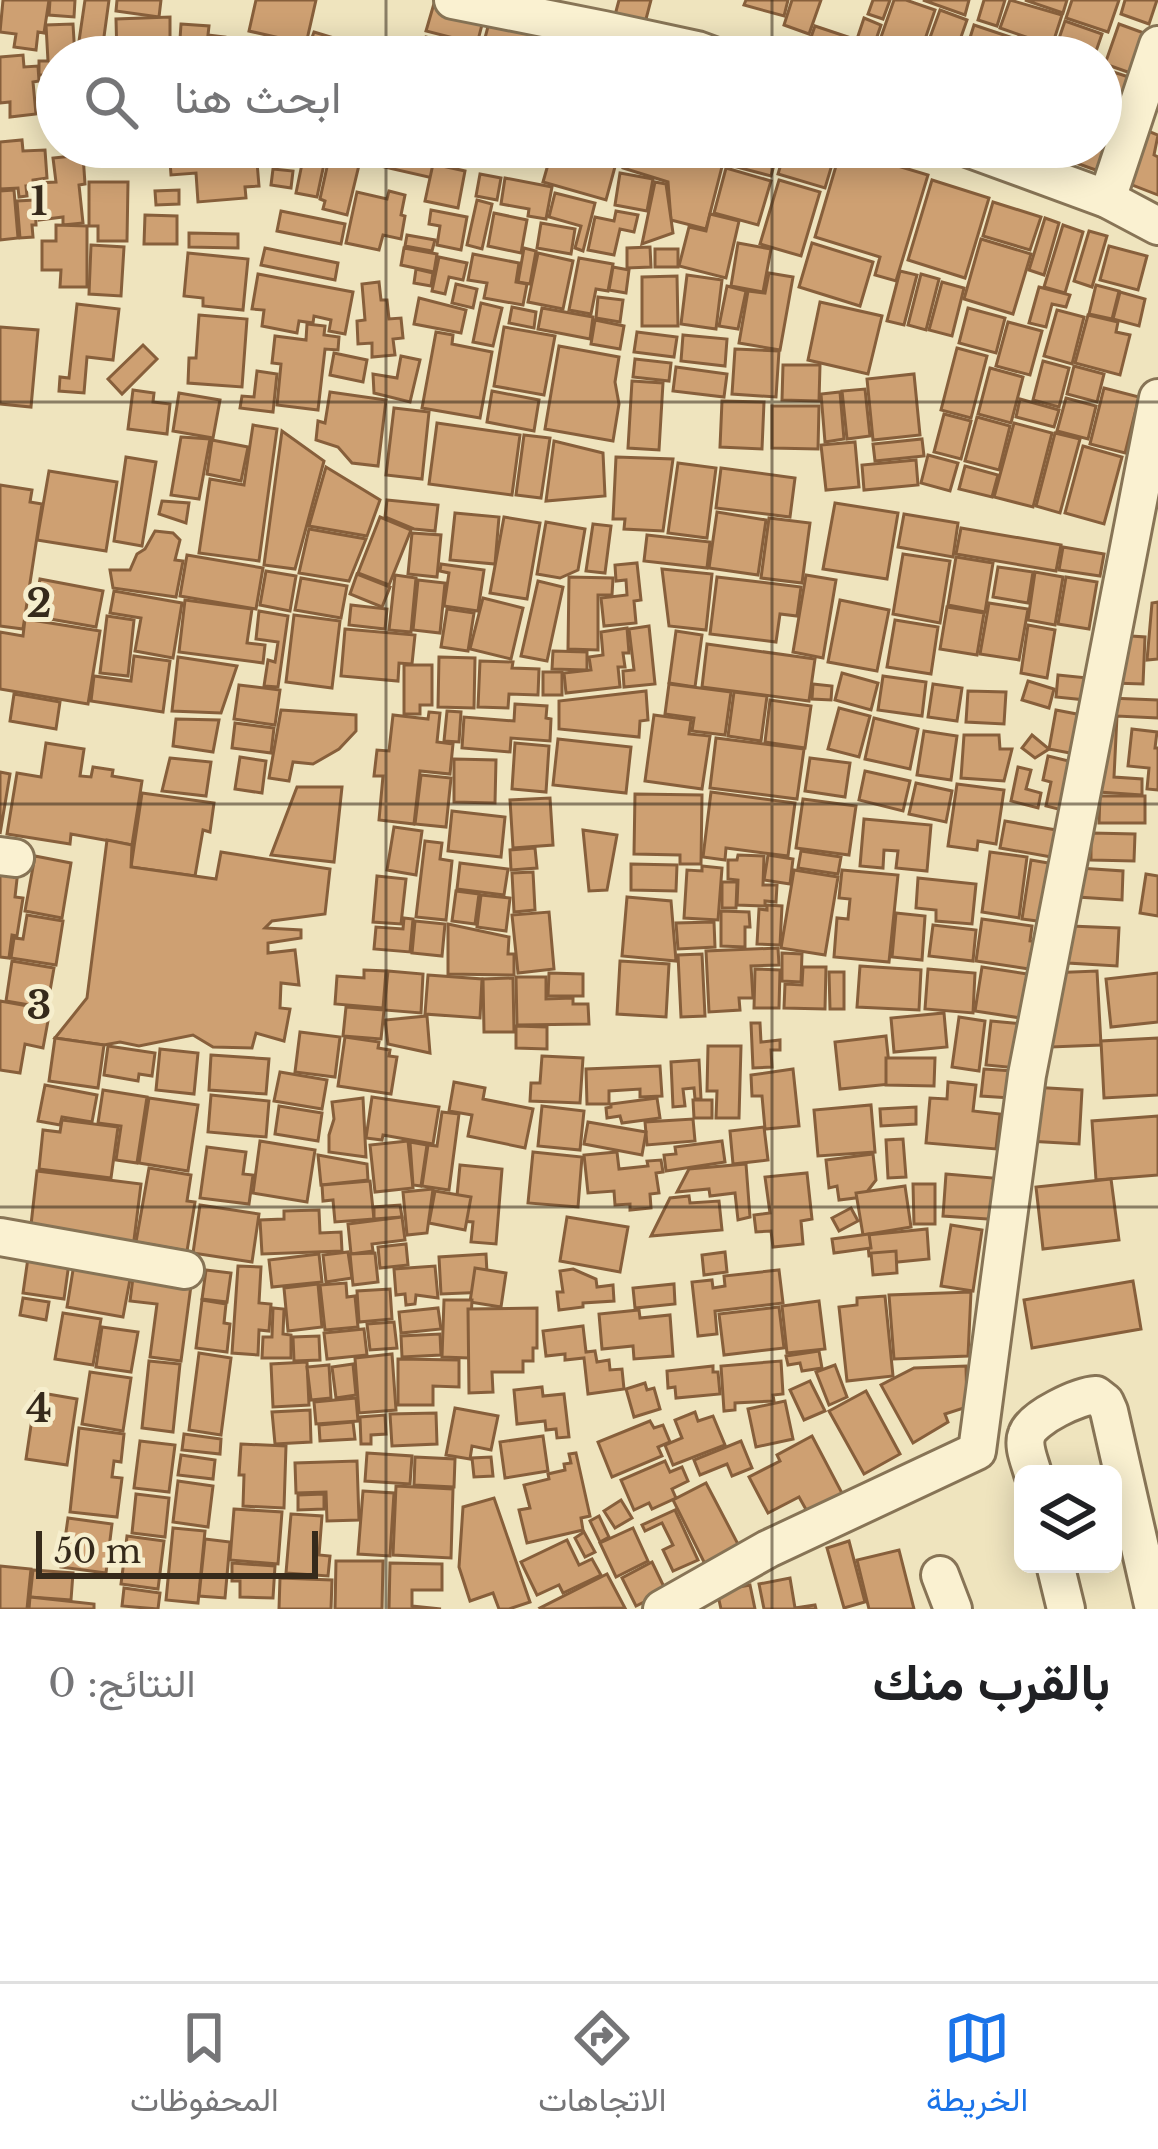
<!DOCTYPE html>
<html lang="ar">
<meta charset="utf-8">
<style>
:root{--surface:#fff;--page:#f6f6f6;--text:#202124;--muted:#757577;--line:#e0e0e0;--accent:#1a73e8}
body{margin:0;font-family:"Libre Baskerville",Vazirmatn,serif;background:var(--page);color:var(--text);direction:rtl}
.controls{position:absolute;right:36px;bottom:36px;display:grid;overflow:hidden;border-radius:18px;box-shadow:0 6px 30px #0003}
.controls button{width:108px;height:108px;display:grid;place-items:center;padding:0;border:0;border-bottom:3px solid var(--line);background:var(--surface);color:var(--text);font:60px sans-serif}
.scale{position:absolute;left:36px;bottom:30px;width:282px;box-sizing:border-box;padding-left:12px;border:6px solid #362a1b;border-top:0;font-size:33px;line-height:42px;white-space:nowrap;color:#362a1b;-webkit-text-stroke:9px #f6eecd;paint-order:stroke}
.list{margin:0;padding:0;list-style:none}
h2{display:flex;justify-content:space-between;align-items:center;height:156px;margin:0;padding:0 48px;font-size:51px}
h2 small{font-size:39px;font-weight:400;color:var(--muted)}
.icon{flex:none;width:66px;height:66px;fill:none;stroke:currentColor;stroke-width:2;stroke-linecap:round;stroke-linejoin:round}
.map{position:relative;flex:none;width:1158px;height:1609px;overflow:hidden;direction:ltr}
.search{position:absolute;background:var(--surface);box-shadow:0 6px 30px #0003;left:36px;right:36px;top:36px;height:132px;display:flex;align-items:center;gap:30px;box-sizing:border-box;padding:0 42px;border-radius:66px;color:var(--muted);font-size:45px}
.sheet{height:372px;background:var(--surface)}
nav{display:flex;justify-content:space-around;align-items:center;box-sizing:border-box;height:168px;border-top:3px solid var(--line);background:var(--surface);font-size:33px;color:var(--muted)}
nav a{display:grid;justify-items:center;gap:6px}
nav .on{color:var(--accent)}
.map>svg:first-child{display:block}
</style>
<div class="map">
<svg width="1158" height="1609" viewBox="0 0 1158 1609">
<rect width="100%" height="100%" fill="#efe4be"/>
<!-- building -->
<g fill="#cea072" stroke="#875f3b" stroke-width="3">
<path d="M3,0H49L44,33L38,32L36,50L14,47L16,34L0,32Z"/>
<path d="M50,0H75L74,17L49,15Z"/>
<path d="M85,0H109L103,44L79,41Z"/>
<path d="M117,0H161L159,17L116,11Z"/>
<path d="M256,0H316L306,44L249,31Z"/>
<path d="M435,0L485,13L477,44L426,31Z"/>
<path d="M619,0H651L645,23L615,15Z"/>
<path d="M746,0H788L784,16L744,5Z"/>
<path d="M792,0H821L809,34L784,25Z"/>
<path d="M873,0H890L883,19L868,14Z"/>
<path d="M894,0H906L935,10L919,57H874Z"/>
<path d="M923,0H969L965,15Z"/>
<path d="M984,0H1005L997,26L978,20Z"/>
<path d="M1010,0L1062,15L1052,46L1000,28Z"/>
<path d="M1025,0H1067L1063,13Z"/>
<path d="M1072,0H1119L1108,32L1066,18Z"/>
<path d="M1125,0H1157L1149,24L1121,14Z"/>
<path d="M940,10L967,20L954,57H934L924,54Z"/>
<path d="M491,15L566,36L561,57H480Z"/>
<path d="M170,17V39H176V57H117L116,19Z"/>
<path d="M864,18L881,25L870,57L853,51Z"/>
<path d="M1065,21L1102,34L1094,57H1074L1055,50Z"/>
<path d="M73,24L75,57H57V105L45,106L44,75H39V61H48L46,25Z"/>
<path d="M181,24L209,26L208,35L225,37L223,57H189V55L179,54Z"/>
<path d="M1119,24L1152,36L1139,76L1105,64Z"/>
<path d="M974,25L1016,39L1010,57H964Z"/>
<path d="M815,26L848,37L841,57H804Z"/>
<path d="M314,32L347,42L342,57H305Z"/>
<path d="M426,37L474,50L472,57H421Z"/>
<path d="M1021,38L1052,49L1049,57H1015Z"/>
<path d="M254,42L304,55L303,57H249Z"/>
<path d="M571,46L615,57H568Z"/>
<path d="M23,55L24,67L38,66L39,81L33,82L36,114L10,117V102L0,103V57Z"/>
<path d="M1101,68L1138,80L1107,174L1062,158L1066,147H1101Z"/>
<path d="M1138,127L1158,135L1154,155L1158,157V195L1119,180Z"/>
<path d="M22,140L23,151L45,150L47,178L33,180V186H26L27,196L19,197L18,188L0,189V142Z"/>
<path d="M161,147H238L239,163L257,162L259,186L245,187L246,198L198,202L196,173L171,175L169,147Z"/>
<path d="M261,147H303L302,162L260,156Z"/>
<path d="M352,147H426L452,153L446,181L349,159Z"/>
<path d="M470,147H512L509,158Z"/>
<path d="M515,147L551,148L547,165L513,156Z"/>
<path d="M553,147H616L612,162L616,163L606,200L543,182Z"/>
<path d="M628,147H727L706,229L671,220L668,182L623,168Z"/>
<path d="M733,147H779L771,176L729,165Z"/>
<path d="M786,147L837,148L825,188L778,174Z"/>
<path d="M841,149L928,175L896,281L875,275L880,257L815,237Z"/>
<path d="M83,155L85,184L79,185L83,223L63,225V217L39,220L36,183L56,182L53,158Z"/>
<path d="M329,158L359,165L347,215L323,209L325,201L320,199Z"/>
<path d="M303,159L324,164L317,197L296,193Z"/>
<path d="M433,164L465,171L458,208L425,201Z"/>
<path d="M726,168L771,181L758,225L714,213Z"/>
<path d="M273,169L293,171L291,188L271,185Z"/>
<path d="M620,173L653,179L647,211L615,205Z"/>
<path d="M480,174L501,178L497,200L476,196Z"/>
<path d="M505,178L552,187L546,219L528,216L529,209L501,204Z"/>
<path d="M779,180L820,192L801,256L760,244Z"/>
<path d="M932,180L989,198L965,278L908,260Z"/>
<path d="M89,182H128L127,241H98V226H89Z"/>
<path d="M655,182L666,184L673,233L642,244Z"/>
<path d="M14,190L18,238L0,240V191Z"/>
<path d="M179,190V204L156,205L155,191Z"/>
<path d="M389,191L405,195L401,215L405,216L401,239L383,235L379,250L346,243L357,192L387,199Z"/>
<path d="M555,193L595,203L583,251L575,248L581,226L549,217Z"/>
<path d="M35,200L36,225H32L33,237L20,238L17,201Z"/>
<path d="M477,200L492,204L482,249L467,245Z"/>
<path d="M993,202L1041,217L1030,250L983,236Z"/>
<path d="M431,210L467,217L461,250L437,245L440,226L429,224Z"/>
<path d="M281,211L345,224L341,244L277,231Z"/>
<path d="M616,211L638,215L634,232L620,229L614,255L588,250L595,217L614,221Z"/>
<path d="M494,213L527,220L521,253L488,246Z"/>
<path d="M710,214L739,221L726,278L679,266L689,227L706,231Z"/>
<path d="M145,215L177,216V244H144Z"/>
<path d="M1045,218L1059,223L1044,275L1029,270Z"/>
<path d="M541,223L575,229L571,254L537,248Z"/>
<path d="M56,225L87,226V287H60L61,270H42V241H56Z"/>
<path d="M1063,225L1083,232L1065,293L1044,287Z"/>
<path d="M1089,231L1107,236L1092,287L1074,281Z"/>
<path d="M189,233L238,234V248L189,247Z"/>
<path d="M407,235L435,240L432,251L405,246Z"/>
<path d="M981,239L1031,254L1013,314L964,299Z"/>
<path d="M738,243L771,249L763,292L731,286Z"/>
<path d="M812,243L873,262L860,306L799,287Z"/>
<path d="M91,245L124,247L121,296L89,294Z"/>
<path d="M1109,246L1147,256L1138,290L1100,280Z"/>
<path d="M650,247L651,267L627,268V248Z"/>
<path d="M265,248L338,263L335,280L261,265Z"/>
<path d="M404,248L437,254L434,272L401,265Z"/>
<path d="M524,248L536,251L530,284L518,282Z"/>
<rect x="655" y="249" width="23" height="18"/>
<path d="M188,253L248,259L243,310L203,306V298L184,296Z"/>
<path d="M538,253L573,261L563,309L528,302Z"/>
<path d="M473,254L519,263L516,282L527,284L523,305L484,298L487,283L468,280Z"/>
<path d="M439,257L467,263L463,280L449,277L445,294L432,291Z"/>
<path d="M579,258L613,264L608,291L596,289L591,314L569,310Z"/>
<path d="M613,267L629,270L626,293L609,290Z"/>
<path d="M416,269L433,273L431,286L414,283Z"/>
<path d="M900,271L917,275L904,325L887,321Z"/>
<path d="M769,273L793,277L780,350L739,343L748,291L765,293Z"/>
<path d="M258,274L353,292L345,334L329,331L331,320L314,316L313,323L299,321L297,333L262,326L264,310L252,309Z"/>
<path d="M921,274L939,279L926,330L908,325Z"/>
<path d="M687,275L722,280L716,329L681,324Z"/>
<path d="M677,276L678,326H642V277Z"/>
<path d="M379,282L381,300H387L389,319L401,318L403,338L393,339L395,355L372,357V343L358,344L357,321L365,320L362,284Z"/>
<path d="M942,282L964,288L952,336L929,330Z"/>
<path d="M456,284L477,289L473,308L452,303Z"/>
<path d="M1096,285L1119,291L1112,319L1089,314Z"/>
<path d="M727,286L746,291L738,329L719,326Z"/>
<path d="M1039,287L1070,295L1066,307L1052,304L1046,327L1029,323Z"/>
<path d="M1120,292L1145,299L1139,326L1113,319Z"/>
<path d="M598,297L623,300L620,322L596,318Z"/>
<path d="M419,298L466,310L461,333L414,324Z"/>
<path d="M820,302L882,316L868,374L808,360Z"/>
<path d="M481,303L502,308L493,346L473,342Z"/>
<path d="M77,304L119,309L113,360L87,357L84,393L59,391L60,377L69,378Z"/>
<path d="M512,307L536,312L534,328L509,323Z"/>
<path d="M542,308L593,317L590,339L538,329Z"/>
<path d="M968,308L1005,318L996,353L959,343Z"/>
<path d="M1057,310L1084,317L1072,364L1044,356Z"/>
<path d="M199,315L247,319L242,387L188,383L189,358H196Z"/>
<path d="M1088,315L1118,322L1116,332L1130,335L1120,375L1075,363Z"/>
<path d="M595,320L624,326L620,349L591,344Z"/>
<path d="M1008,322L1042,331L1030,375L996,366Z"/>
<path d="M307,324L325,326L324,335L339,337L338,350L325,349L318,410L277,405L281,364L272,363L275,336L306,340Z"/>
<path d="M0,327L38,330L31,407L0,404Z"/>
<path d="M504,327L555,336L544,395L494,386Z"/>
<path d="M436,332L453,335L452,344L492,352L480,418L422,408Z"/>
<path d="M637,332L677,337L674,357L634,352Z"/>
<path d="M683,335L727,339L725,366L681,361Z"/>
<path d="M143,345L157,359L122,394L108,379Z"/>
<path d="M559,346L619,357L615,382L619,404L613,441L545,429Z"/>
<path d="M957,348L987,356L971,418L941,410Z"/>
<path d="M735,349L779,351L776,397L732,394Z"/>
<path d="M334,353L367,360L363,382L330,375Z"/>
<path d="M401,356L420,360L410,402L374,393L373,374L397,378Z"/>
<path d="M635,359L671,363L669,381L633,377Z"/>
<path d="M1043,361L1069,368L1059,407L1033,400Z"/>
<path d="M783,365H820L819,401L782,400Z"/>
<path d="M1074,366L1104,374L1097,402L1067,394Z"/>
<path d="M676,367L727,374L724,397L673,391Z"/>
<path d="M990,368L1023,377L1011,423L978,414Z"/>
<path d="M257,371L277,374L273,412L240,408L242,396L254,397Z"/>
<path d="M914,374L920,435L873,440L867,379Z"/>
<path d="M632,381L663,383L659,450L628,448Z"/>
<path d="M1104,388L1139,397L1125,453L1090,444Z"/>
<path d="M865,389L870,436L847,439L842,391Z"/>
<path d="M133,390L154,393L153,402L170,404L167,434L128,429Z"/>
<path d="M492,391L539,400L534,431L487,422Z"/>
<path d="M330,392L386,400L378,466L352,463L338,447L316,440L318,421L325,423Z"/>
<path d="M840,392L844,439L825,442L821,394Z"/>
<path d="M179,393L220,400L213,438L173,431Z"/>
<path d="M1066,398L1096,406L1088,439L1057,431Z"/>
<path d="M1020,399L1059,410L1054,427L1016,417Z"/>
<path d="M722,401L764,402L762,449L720,447Z"/>
<path d="M772,406H819L818,449L772,448Z"/>
<path d="M394,408L429,412L422,479L386,475Z"/>
<path d="M944,414L971,421L961,459L934,452Z"/>
<path d="M977,417L1010,426L999,470L965,461Z"/>
<path d="M437,423L520,435L512,495L429,484Z"/>
<path d="M1014,423L1052,433L1033,507L994,497Z"/>
<path d="M253,425L277,429L259,561L199,553L210,479L244,485Z"/>
<path d="M282,431L324,461L295,569L264,565Z"/>
<path d="M1055,433L1080,439L1060,513L1036,506Z"/>
<path d="M524,435L550,438L541,498L516,495Z"/>
<path d="M181,437L210,439L199,499L171,495Z"/>
<path d="M922,439L924,456L875,461L873,444Z"/>
<path d="M212,440L248,447L241,481L207,474Z"/>
<path d="M554,441L603,453L605,496L546,501Z"/>
<path d="M855,442L859,487L826,490L821,445Z"/>
<path d="M1083,446L1122,457L1104,524L1065,513Z"/>
<path d="M928,455L958,463L950,491L921,483Z"/>
<path d="M126,457L156,462L142,546L114,541Z"/>
<path d="M616,457L673,459L663,531L624,529L625,519H613Z"/>
<path d="M916,460L918,485L864,490L862,465Z"/>
<path d="M678,463L716,468L707,538L668,533Z"/>
<path d="M965,466L998,475L992,497L959,489Z"/>
<path d="M326,467L380,500L367,536L309,526Z"/>
<path d="M721,468L795,478L790,517L716,508Z"/>
<path d="M49,471L117,482L106,551L37,540Z"/>
<path d="M0,485L32,490L30,502L42,504L23,629L0,626Z"/>
<path d="M387,500L438,505L435,531L414,529L385,517Z"/>
<path d="M162,501L189,503L186,523L159,514Z"/>
<path d="M835,503L898,513L887,579L823,569Z"/>
<path d="M717,512L766,520L758,575L709,568Z"/>
<path d="M455,513L499,517L495,564L450,560Z"/>
<path d="M904,514L958,523L953,557L898,547Z"/>
<path d="M380,517L411,530L389,585L358,573Z"/>
<path d="M504,517L540,523L527,599L490,593Z"/>
<path d="M769,518L810,523L802,583L761,578Z"/>
<path d="M546,522L585,529L578,570L560,578L537,574Z"/>
<path d="M593,524L611,526L605,573L586,571Z"/>
<path d="M961,528L1061,545L1056,571L956,554Z"/>
<path d="M309,529L366,539L349,581L299,573Z"/>
<path d="M155,531L173,533L180,540L175,560L183,561L176,597L113,588L110,570H130L137,554L145,549Z"/>
<path d="M412,533L441,535L437,577L408,574Z"/>
<path d="M647,535L710,542L707,568L644,561Z"/>
<path d="M1063,547L1104,554L1100,576L1059,570Z"/>
<path d="M903,554L950,561L940,623L893,614Z"/>
<path d="M187,555L263,568L256,609L180,596Z"/>
<path d="M956,557L993,563L985,612L948,605Z"/>
<path d="M637,563L641,600L634,601L636,623L604,626L601,598L627,595L626,580L616,581L615,565Z"/>
<path d="M441,564L484,570L478,611L444,606L449,573L440,571Z"/>
<path d="M998,567L1033,572L1028,603L993,597Z"/>
<path d="M662,569L712,574L706,630L669,626Z"/>
<path d="M266,571L296,576L290,611L260,605Z"/>
<path d="M1035,572L1063,577L1055,625L1028,620Z"/>
<path d="M357,574L390,587L382,607L350,594Z"/>
<path d="M395,575L416,578L411,632L389,630Z"/>
<path d="M806,575L836,580L823,658L793,652Z"/>
<path d="M569,577L613,578L612,595H598V650L568,649Z"/>
<path d="M717,577L801,587L797,616L780,614L776,642L710,634Z"/>
<path d="M1066,577L1097,582L1089,629L1058,624Z"/>
<path d="M301,578L347,586L341,618L295,610Z"/>
<path d="M40,579L103,591L96,627L33,616Z"/>
<path d="M418,580L445,583L440,633L413,630Z"/>
<path d="M538,581L563,587L547,661L521,656Z"/>
<path d="M114,591L182,603L173,658L135,651L141,618L110,613Z"/>
<path d="M483,598L523,608L511,659L470,649Z"/>
<path d="M185,600L252,609L247,643L265,645L263,663L179,652Z"/>
<path d="M840,600L889,610L877,671L828,662Z"/>
<path d="M1158,602V659L1147,660L1152,603Z"/>
<path d="M989,603L1028,609L1019,660L980,654Z"/>
<path d="M351,605L387,609L385,629L349,625Z"/>
<path d="M947,607L984,613L977,655L940,649Z"/>
<path d="M447,609L474,613L468,651L441,647Z"/>
<path d="M259,611L288,616L278,687L264,686L268,660L275,662L278,642L256,639Z"/>
<path d="M294,615L340,621L332,688L286,682Z"/>
<path d="M107,616L134,620L128,676L100,673Z"/>
<path d="M25,619L100,631L88,704L0,689V632L23,636Z"/>
<path d="M895,620L938,627L931,674L887,667Z"/>
<path d="M1028,625L1055,630L1047,678L1021,673Z"/>
<path d="M649,626L655,684L624,687L623,671L634,670L629,629Z"/>
<path d="M627,628L629,653H623L625,667H618L620,687L566,693L564,673L591,670L589,657L603,655L601,632Z"/>
<path d="M345,629L415,635L412,664L399,663L398,681L341,676Z"/>
<path d="M676,631L702,635L695,687L669,683Z"/>
<path d="M1116,635L1145,637L1143,684L1113,683Z"/>
<path d="M707,644L815,659L809,701L702,687Z"/>
<path d="M553,651L587,652V670L552,669Z"/>
<path d="M134,656L170,661L163,712L91,701L94,676L131,681Z"/>
<path d="M178,657L237,666L221,713L172,711Z"/>
<path d="M439,657L475,658L474,708L438,707Z"/>
<path d="M480,661L513,662L512,668L539,669L538,695L509,694L508,708L478,707Z"/>
<path d="M404,665H432V705H420V714H404Z"/>
<rect x="543" y="672" width="19" height="23"/>
<path d="M842,673L878,683L871,710L835,700Z"/>
<path d="M1058,675L1088,678L1086,700L1056,697Z"/>
<path d="M883,676L926,682L922,716L878,710Z"/>
<path d="M1028,681L1054,689L1049,708L1022,700Z"/>
<path d="M669,684L731,692L725,735L692,731L694,718L665,714Z"/>
<path d="M813,684L832,686L831,700L812,699Z"/>
<path d="M933,684L962,688L957,721L928,717Z"/>
<path d="M239,685L280,690L275,725L234,719Z"/>
<path d="M646,691L648,720L640,721L639,737L559,729V701Z"/>
<path d="M968,691L1006,692L1004,724L966,722Z"/>
<path d="M734,692L767,696L761,741L728,736Z"/>
<path d="M14,694L60,702L56,729L10,721Z"/>
<path d="M1109,698L1158,700V718L1117,716L1114,777L1142,779V795L1099,792Z"/>
<path d="M770,700L811,706L805,748L765,742Z"/>
<path d="M515,704L547,706L546,718L551,719L550,741L511,738L510,752L462,748L464,717L514,721Z"/>
<path d="M839,708L870,716L859,757L828,749Z"/>
<path d="M281,710L356,715V731L339,749L313,764L293,762L289,781L269,778Z"/>
<path d="M1056,710L1082,715L1075,754L1049,749Z"/>
<path d="M447,711L461,712L459,742L444,741Z"/>
<path d="M429,712L440,713L437,742L453,744L450,774L420,771L414,824L379,820L383,776H374L377,750L389,751L393,715L428,719Z"/>
<path d="M654,715L691,720L689,734L710,736L702,789L645,781Z"/>
<path d="M874,718L918,729L910,769L865,759Z"/>
<path d="M176,719L219,720L213,752L173,746Z"/>
<path d="M235,723L274,728L271,753L232,748Z"/>
<path d="M1132,729L1157,732L1155,748H1158V790L1147,789L1149,768L1128,766Z"/>
<path d="M924,731L957,736L951,780L917,775Z"/>
<path d="M964,735H999L1000,749H1012L1004,781L961,778Z"/>
<path d="M1032,735L1049,749L1035,758L1022,748Z"/>
<path d="M716,738L804,749L797,799L710,788Z"/>
<path d="M558,739L631,747L626,793L553,785Z"/>
<path d="M46,743L84,749L80,776L91,777L93,767L113,770L112,776L142,781L132,845L71,834L70,844L7,834L17,773L41,777Z"/>
<path d="M515,743L549,746L546,792L512,789Z"/>
<path d="M1048,756L1077,763L1066,811L1046,806L1051,782L1043,780Z"/>
<path d="M240,757L266,761L262,793L235,789Z"/>
<path d="M170,758L211,762L206,796L162,791Z"/>
<path d="M810,758L850,763L845,797L805,791Z"/>
<path d="M454,759L496,760L495,803L454,802Z"/>
<path d="M1018,767L1031,770L1026,789L1041,793L1038,808L1011,801Z"/>
<path d="M865,771L910,781L903,811L859,800Z"/>
<path d="M0,772L10,774L0,834Z"/>
<path d="M421,775L451,778L446,827L415,824Z"/>
<path d="M916,783L952,791L946,822L909,814Z"/>
<path d="M957,784L1004,790L996,844L978,841L977,850L948,846Z"/>
<path d="M297,787H342L334,862L271,855Z"/>
<path d="M711,792L795,803L788,856L726,848L725,860L703,857Z"/>
<path d="M142,793L214,803L210,832L203,830L195,876L131,867Z"/>
<path d="M635,794L702,795L701,864H680V855L634,854Z"/>
<path d="M1100,796H1145V823H1099Z"/>
<path d="M550,798L553,845L513,848L510,800Z"/>
<path d="M803,799L856,806L849,855L796,848Z"/>
<path d="M452,811L505,817L501,857L448,851Z"/>
<path d="M864,819L931,825L927,871L896,868L898,851L884,850L883,868L860,866Z"/>
<path d="M1005,821L1062,831L1057,858L1000,848Z"/>
<path d="M394,827L422,831L416,875L387,870Z"/>
<path d="M583,830L617,835L607,890L589,891Z"/>
<path d="M1091,833L1135,834L1134,861L1091,860Z"/>
<path d="M107,840L132,845L131,867L195,876L216,879L221,852L330,869L325,914L272,921L265,928L301,930V938L268,943V953L295,950L299,985L281,983L280,1008L290,1009L284,1041L256,1033L252,1048L213,1047L193,1035L139,1046L120,1042L104,1045L55,1038L87,998Z"/>
<path d="M425,841L442,843L440,859L452,861L446,920L416,917Z"/>
<path d="M535,848L537,868L511,870L510,850Z"/>
<path d="M801,851L841,857L838,874L798,868Z"/>
<path d="M990,852L1027,857L1019,918L982,912Z"/>
<path d="M738,855L764,856L763,885H777L776,902L765,901V906L737,905L738,880L728,879V860H737Z"/>
<path d="M768,855L793,859L790,884L764,880Z"/>
<path d="M35,856L71,863L62,918L25,911Z"/>
<path d="M1031,860L1054,864L1045,922L1022,919Z"/>
<path d="M460,863L508,869L504,895L457,889Z"/>
<path d="M631,864L677,865L676,891L631,890Z"/>
<path d="M702,866L722,868L718,920L684,918L687,870L702,871Z"/>
<path d="M0,867L18,870L15,897L23,898L17,936L12,935L9,958L0,957Z"/>
<path d="M1079,868L1123,871L1122,900L1078,897Z"/>
<path d="M794,870L838,877L825,955L781,948Z"/>
<path d="M842,870L898,875L889,962L834,957L837,918L848,919L850,899L839,898Z"/>
<path d="M533,872L535,910L514,912L512,873Z"/>
<path d="M1146,874L1158,876V916L1140,913Z"/>
<path d="M377,876L406,879L401,924L373,922Z"/>
<path d="M918,878L976,884L972,924L936,921V910L916,908Z"/>
<path d="M722,882H737L736,908H722Z"/>
<path d="M456,891L479,894L475,924L452,921Z"/>
<path d="M481,895L510,898L506,931L477,927Z"/>
<path d="M627,897L671,901L676,961L622,956Z"/>
<path d="M767,905L782,906L780,945L757,944L759,909L767,910Z"/>
<path d="M721,911L749,912L750,927H745V947L721,946Z"/>
<path d="M549,912L554,969L518,973L512,915Z"/>
<path d="M896,913L925,916L922,960L892,957Z"/>
<path d="M27,915L63,921L56,965L11,958L14,938L23,939Z"/>
<path d="M404,918L413,919L410,952L374,949L376,927L403,929Z"/>
<path d="M982,919L1032,926L1030,941L1040,942L1038,955L1031,954L1029,969L976,961Z"/>
<path d="M415,921L445,924L442,956L412,953Z"/>
<path d="M714,922L715,947L678,949L676,923Z"/>
<path d="M448,924L509,937L508,954H514V975L448,974Z"/>
<path d="M933,925L976,930L973,961L929,956Z"/>
<path d="M1070,926L1119,928L1117,966L1068,963Z"/>
<path d="M778,948L779,965L751,966L753,998H739L740,1010L709,1012L706,951Z"/>
<path d="M782,953L802,954L801,982L782,981Z"/>
<path d="M702,954L705,1016L681,1017L678,955Z"/>
<path d="M12,961L54,968L47,1008L6,1001Z"/>
<path d="M620,961L669,964L666,1017L617,1014Z"/>
<path d="M860,966L921,970L919,1010L857,1007Z"/>
<path d="M803,967H826L825,1009L784,1008L785,984L802,985Z"/>
<path d="M982,967L1034,975L1027,1019L975,1011Z"/>
<path d="M755,969L780,970L779,1008H754Z"/>
<path d="M928,969L975,973L973,1013L925,1009Z"/>
<path d="M364,970L386,971L383,1008L335,1004L337,976L364,978Z"/>
<path d="M388,971L423,974L421,1013L384,1010Z"/>
<path d="M1097,971L1101,1045L1051,1047L1048,973Z"/>
<path d="M829,972H844V1009H830Z"/>
<path d="M549,973L583,974V996H548Z"/>
<path d="M1158,973V1022L1111,1027L1106,979Z"/>
<path d="M428,975L482,979L480,1018L425,1014Z"/>
<path d="M516,977H546V999L573,998V1004H588L589,1024L517,1025Z"/>
<path d="M513,978L514,1032H484L483,979Z"/>
<path d="M0,1001L50,1010L43,1048L25,1044L20,1073L0,1070Z"/>
<path d="M346,1007L384,1010L381,1039L343,1036Z"/>
<path d="M944,1013L947,1047L894,1052L891,1018Z"/>
<path d="M427,1016L430,1053L388,1044L385,1020Z"/>
<path d="M959,1017L985,1021L979,1071L952,1067Z"/>
<path d="M991,1021L1022,1024L1017,1068L986,1065Z"/>
<path d="M751,1023H760L761,1042L780,1040V1050H771L772,1067L753,1068Z"/>
<path d="M516,1026L547,1027V1049L516,1048Z"/>
<path d="M300,1032L340,1037L335,1077L295,1072Z"/>
<path d="M886,1036L891,1084L840,1089L835,1042Z"/>
<path d="M345,1037L379,1042L378,1048L390,1050L389,1056L397,1057L391,1094L338,1086Z"/>
<path d="M55,1038L104,1045L98,1088L49,1081Z"/>
<path d="M1158,1038V1095L1104,1098L1101,1041Z"/>
<path d="M108,1046L155,1053L152,1076L139,1074L138,1081L104,1075Z"/>
<path d="M708,1046H741L739,1118H716L717,1091H707Z"/>
<path d="M160,1049L198,1053L194,1094L156,1090Z"/>
<path d="M211,1055L269,1059L266,1094L209,1090Z"/>
<path d="M542,1056L583,1058L580,1103L530,1101L531,1083H540Z"/>
<path d="M886,1058H935L934,1086L886,1085Z"/>
<path d="M699,1060L701,1099H695L694,1088L683,1089L685,1106L673,1107L671,1062Z"/>
<path d="M660,1066L662,1096L640,1097V1089L609,1091V1104H587L586,1069Z"/>
<path d="M793,1069L799,1126L765,1129L762,1096H752L751,1075Z"/>
<path d="M984,1069L1013,1071L1010,1098L981,1096Z"/>
<path d="M280,1072L327,1080L322,1109L274,1101Z"/>
<path d="M454,1082L485,1088L483,1099L533,1109L525,1148L468,1136L472,1115L449,1111Z"/>
<path d="M948,1082L976,1085L973,1111L1000,1114L996,1149L926,1143L930,1098L947,1099Z"/>
<path d="M45,1085L97,1095L92,1122L62,1117L60,1125L38,1121Z"/>
<path d="M1031,1087L1082,1090L1079,1144L1028,1141Z"/>
<path d="M103,1090L147,1097L137,1163L116,1160L121,1126L98,1123Z"/>
<path d="M211,1095L269,1101L266,1137L208,1132Z"/>
<path d="M372,1097L439,1107L433,1144L383,1135L382,1140L366,1138Z"/>
<path d="M149,1098L198,1105L188,1171L139,1163Z"/>
<path d="M363,1098L366,1157L329,1152V1135L334,1119L332,1102Z"/>
<path d="M657,1098L660,1118L622,1123L620,1116L607,1118L606,1108L611,1107V1104Z"/>
<path d="M693,1100H712V1118H694Z"/>
<path d="M871,1105L875,1152L818,1156L814,1110Z"/>
<path d="M279,1106L322,1113L318,1141L275,1134Z"/>
<path d="M542,1106L584,1111L580,1150L538,1146Z"/>
<path d="M916,1107V1124L881,1126L880,1109Z"/>
<path d="M442,1112L459,1114L449,1190L422,1186L428,1145L437,1146Z"/>
<path d="M1158,1116V1175L1096,1180L1092,1121Z"/>
<path d="M693,1119L695,1141L647,1145L645,1122Z"/>
<path d="M62,1120L118,1127L111,1178L39,1169L43,1130L60,1132Z"/>
<path d="M588,1122L646,1132L642,1155L584,1144Z"/>
<path d="M764,1127L768,1160L733,1164L730,1131Z"/>
<path d="M903,1139L906,1177L888,1178L886,1140Z"/>
<path d="M260,1141L315,1150L307,1202L253,1193Z"/>
<path d="M408,1141L413,1188L375,1192L370,1145Z"/>
<path d="M722,1141L725,1162L666,1171L664,1155L676,1154L675,1147Z"/>
<path d="M410,1142L427,1145L421,1186L413,1185Z"/>
<path d="M207,1147L246,1152L243,1174L253,1175L249,1204L200,1198Z"/>
<path d="M533,1152L582,1157L578,1207L528,1203Z"/>
<path d="M617,1152L619,1169L648,1166L647,1161L661,1160L663,1172L656,1173L659,1193L650,1194L651,1208L630,1210V1204L615,1205L614,1191L588,1193L584,1155Z"/>
<path d="M873,1154L876,1180L863,1197L839,1200L837,1186L829,1188L826,1160Z"/>
<path d="M318,1155L367,1164L368,1180L321,1185Z"/>
<path d="M746,1164L750,1217L738,1220L735,1193L710,1196L709,1189L677,1192L689,1169Z"/>
<path d="M460,1165L502,1169L496,1244L471,1242L473,1222L447,1220L449,1195L457,1196Z"/>
<path d="M149,1168L191,1175L187,1201L195,1202L187,1251L136,1242Z"/>
<path d="M37,1171L141,1184L133,1248L30,1234Z"/>
<path d="M807,1173L812,1219L801,1221L803,1244L773,1247L771,1231L756,1232L754,1215L770,1213L765,1177Z"/>
<path d="M946,1174L1005,1179L1002,1220L943,1216Z"/>
<path d="M1111,1179L1119,1240L1043,1249L1036,1187Z"/>
<path d="M370,1181L374,1219L335,1222L333,1200L323,1201L322,1185Z"/>
<path d="M913,1184H935V1224H914Z"/>
<path d="M905,1186L911,1227L863,1235L856,1193Z"/>
<path d="M433,1189L427,1233L407,1235L403,1192Z"/>
<path d="M435,1191L471,1197L465,1230L429,1223Z"/>
<path d="M689,1196L690,1203L719,1201L722,1230L651,1236L670,1198Z"/>
<path d="M200,1205L259,1214L252,1262L193,1253Z"/>
<path d="M400,1205L402,1217L374,1219V1207Z"/>
<path d="M851,1208L858,1221L839,1231L832,1218Z"/>
<path d="M319,1210L320,1233L341,1232L342,1251L262,1254L260,1220L284,1219V1211Z"/>
<path d="M402,1217L405,1240L372,1244L373,1251L351,1254L348,1224Z"/>
<path d="M567,1217L628,1227L620,1272L560,1261Z"/>
<path d="M951,1225L982,1230L973,1291L941,1286Z"/>
<path d="M927,1229L929,1259L887,1263L886,1255L869,1256L867,1235Z"/>
<path d="M869,1234L871,1248L834,1253L832,1239Z"/>
<path d="M406,1244L408,1265L380,1268L378,1247Z"/>
<path d="M896,1251L897,1273L873,1275L871,1253Z"/>
<path d="M348,1252L352,1278L326,1282L323,1255Z"/>
<path d="M725,1252L727,1272L704,1275L702,1255Z"/>
<path d="M375,1253L378,1282L353,1285L350,1254Z"/>
<path d="M319,1254L322,1282L272,1287L269,1260Z"/>
<path d="M486,1254L488,1292L441,1294L439,1257Z"/>
<path d="M28,1258L69,1263L64,1299L23,1293Z"/>
<path d="M74,1264L131,1274L123,1317L67,1307Z"/>
<path d="M238,1266L261,1267L259,1303L271,1304L269,1331L259,1330L258,1355L232,1353Z"/>
<path d="M435,1266L438,1298L416,1295L415,1304L406,1305L405,1294L396,1295L394,1269Z"/>
<path d="M475,1268L506,1273L501,1307L470,1302Z"/>
<path d="M573,1269L596,1279L597,1287L613,1285L614,1301L583,1303V1307L559,1310L557,1292H563L560,1271Z"/>
<path d="M134,1270L192,1278L181,1361L150,1357L157,1304L130,1301Z"/>
<path d="M206,1270L231,1273L227,1302L202,1299Z"/>
<path d="M779,1270L783,1303L715,1311L717,1334L698,1336L692,1282L712,1280L713,1288L725,1286L724,1276Z"/>
<path d="M1133,1281L1141,1329L1032,1348L1024,1300Z"/>
<path d="M346,1283L347,1297L355,1296L358,1327L325,1330L320,1285Z"/>
<path d="M318,1284L322,1327L288,1331L284,1288Z"/>
<path d="M674,1284L675,1304L635,1308L633,1288Z"/>
<path d="M390,1289L392,1319L359,1322L357,1291Z"/>
<path d="M971,1292L968,1356L894,1359L889,1295Z"/>
<path d="M885,1296L893,1376L847,1381L839,1307L857,1305V1298Z"/>
<path d="M23,1298L49,1302L46,1320L20,1315Z"/>
<path d="M202,1300L226,1304L224,1323L230,1324L227,1352L196,1348Z"/>
<path d="M444,1300H472L469,1358L442,1357Z"/>
<path d="M819,1301L825,1349L787,1353L782,1306Z"/>
<path d="M779,1307L784,1348L724,1355L719,1314Z"/>
<path d="M273,1308L284,1309L283,1334L291,1335V1358H262L263,1337H272Z"/>
<path d="M438,1308L441,1329L401,1333L399,1312Z"/>
<path d="M537,1308V1348H533V1361H523V1372H492L493,1392L469,1393L468,1309Z"/>
<path d="M639,1310L640,1318L670,1315L673,1356L634,1359L633,1346L602,1349L599,1314Z"/>
<path d="M63,1313L101,1319L93,1365L55,1359Z"/>
<path d="M394,1322L397,1348L370,1350L367,1324Z"/>
<path d="M583,1326L586,1352L595,1351L597,1362L609,1360L610,1370L622,1369L624,1389L588,1394L584,1358L565,1360V1354L546,1356L543,1331Z"/>
<path d="M102,1327L138,1332L131,1372L96,1367Z"/>
<path d="M364,1329L367,1355L327,1359L324,1333Z"/>
<path d="M440,1334L441,1355L402,1357L401,1336Z"/>
<path d="M319,1336L320,1360L294,1361L293,1337Z"/>
<path d="M819,1351L822,1368L802,1371L800,1363L788,1365L786,1356Z"/>
<path d="M199,1353L231,1358L221,1435L189,1430Z"/>
<path d="M392,1354L396,1410L359,1413L355,1358Z"/>
<path d="M398,1359L459,1360V1387L433,1386V1405H398Z"/>
<path d="M149,1361L180,1364L173,1432L142,1428Z"/>
<path d="M781,1361L783,1394L773,1395L774,1401L735,1403V1410L724,1411L721,1366Z"/>
<path d="M307,1362L309,1405L273,1407L271,1364Z"/>
<path d="M353,1364L356,1395L336,1398L332,1367Z"/>
<path d="M329,1365L331,1398L311,1400L307,1367Z"/>
<path d="M835,1365L847,1397L829,1405L816,1372Z"/>
<path d="M713,1366V1372H718L720,1394L676,1398L675,1387L668,1388L667,1371Z"/>
<path d="M966,1366L967,1407L945,1414L948,1422L913,1443L881,1385L914,1368Z"/>
<path d="M90,1372L131,1378L123,1431L82,1424Z"/>
<path d="M810,1381L825,1411L804,1420L790,1390Z"/>
<path d="M645,1383L647,1390L654,1388L660,1409L634,1417L626,1389Z"/>
<path d="M542,1387L543,1396L564,1394L569,1437L557,1438L556,1429L546,1430L545,1421L517,1424L514,1390Z"/>
<path d="M866,1391L900,1454L864,1474L829,1411Z"/>
<path d="M36,1392L77,1399L67,1465L26,1459Z"/>
<path d="M356,1398L358,1421L316,1424L314,1402Z"/>
<path d="M785,1401L793,1439L756,1447L748,1409Z"/>
<path d="M455,1408L498,1416L491,1450L472,1446L470,1459L446,1455Z"/>
<path d="M310,1410L311,1442L275,1444L272,1412Z"/>
<path d="M695,1412L698,1421L713,1416L725,1445L673,1465L665,1445L682,1438L675,1420Z"/>
<path d="M436,1413L437,1444L392,1446L390,1414Z"/>
<path d="M385,1415L386,1434L371,1435V1444H361L360,1417Z"/>
<path d="M650,1421L654,1428L663,1425L670,1442L658,1447L662,1456L612,1477L598,1442Z"/>
<path d="M353,1422L355,1439L320,1441L319,1425Z"/>
<path d="M79,1428L124,1434L121,1462L114,1461L112,1477L122,1478L117,1517L70,1512Z"/>
<path d="M184,1434L221,1439L220,1454L182,1450Z"/>
<path d="M543,1436L548,1471L505,1478L500,1442Z"/>
<path d="M812,1436L843,1495L808,1513L799,1497L768,1513L749,1477L780,1461L777,1455Z"/>
<path d="M140,1441L175,1445L169,1492L134,1488Z"/>
<path d="M741,1441L752,1468L732,1476L727,1464L700,1475L694,1460Z"/>
<path d="M241,1444L286,1446L284,1508L243,1506L244,1475H239Z"/>
<path d="M367,1453L412,1456L410,1484L365,1481Z"/>
<path d="M576,1453L590,1516L581,1518L583,1530L527,1543L519,1510L530,1508L524,1485L549,1479L548,1474L565,1470L564,1464L571,1463L569,1454Z"/>
<path d="M181,1455L215,1460L213,1479L178,1475Z"/>
<path d="M415,1457L455,1459L454,1487L414,1485Z"/>
<path d="M491,1457L493,1476L474,1477L472,1458Z"/>
<path d="M357,1461L359,1520L327,1521L326,1492L296,1493L295,1463Z"/>
<path d="M665,1461L670,1472L682,1467L688,1481L672,1489L676,1498L652,1509L649,1503L634,1510L621,1480Z"/>
<path d="M178,1481L213,1486L208,1527L173,1522Z"/>
<path d="M706,1483L739,1546L705,1564L673,1500Z"/>
<path d="M396,1486L453,1489L451,1558L393,1555Z"/>
<path d="M363,1491L394,1493L390,1556L358,1554Z"/>
<path d="M136,1494L169,1498L165,1537L132,1533Z"/>
<path d="M324,1494V1509L298,1510V1495Z"/>
<path d="M494,1498L530,1602L509,1609H499L493,1593L470,1601L459,1567L463,1507Z"/>
<path d="M621,1500L632,1518L615,1528L604,1511Z"/>
<path d="M234,1509L282,1512L278,1564L230,1560Z"/>
<path d="M675,1510L698,1560L673,1571L663,1550L673,1545L662,1523L645,1531L642,1525Z"/>
<path d="M291,1514L322,1516L319,1555L330,1556L328,1576L286,1573Z"/>
<path d="M599,1516L609,1537L600,1542L590,1521Z"/>
<path d="M68,1518L112,1524L106,1573L61,1567Z"/>
<path d="M173,1528L205,1531L198,1603L166,1600Z"/>
<path d="M633,1528L648,1561L616,1577L600,1543Z"/>
<path d="M584,1532L595,1552L585,1557L575,1538Z"/>
<path d="M127,1536L164,1541L158,1589L121,1584Z"/>
<path d="M205,1539L230,1542L225,1598L199,1596Z"/>
<path d="M567,1540L579,1565L592,1559L601,1575L563,1593L559,1585L537,1595L521,1562Z"/>
<path d="M849,1541L865,1602L844,1608L827,1548Z"/>
<path d="M899,1550L914,1609H869L857,1560Z"/>
<path d="M336,1561H383L382,1609H335Z"/>
<path d="M652,1562L666,1591L636,1606L622,1578Z"/>
<path d="M232,1563L275,1566L273,1598L240,1597V1581H232Z"/>
<path d="M390,1563L442,1564V1590H412V1606L441,1609H389Z"/>
<path d="M0,1566L31,1569L27,1609H0Z"/>
<path d="M33,1570L73,1573L71,1600L30,1597Z"/>
<path d="M607,1574L625,1608L541,1609L540,1608Z"/>
<path d="M280,1578L332,1580L331,1609H279Z"/>
<path d="M790,1578L795,1608L815,1605L816,1609H764L759,1584Z"/>
<path d="M750,1585L755,1609H721L717,1591Z"/>
<path d="M124,1588L160,1593L158,1609L122,1606Z"/>
<path d="M30,1597L94,1604V1609H29Z"/>
</g>
<g fill="none" stroke-linecap="round" stroke-linejoin="round">
<defs>
<g id="minor">
<path d="M453,0L604,30L697,50L716,57"/>
<path d="M965,147L1107,199L1158,226"/>
<path d="M1107,199L1158,45"/>
<path d="M0,856L15,858"/>
<path d="M0,1237L185,1270"/>
<path d="M1033,1474C1030,1462 1022,1446 1027,1434C1033,1417 1079,1396 1096,1395L1105,1402L1109,1411L1154,1609"/>
<path d="M1055,1564L1066,1609"/>
<path d="M940,1575L953,1609"/>
<path d="M662,1609L768,1549L977,1451L1027,1075L1158,398"/>
</g>
</defs>
<!-- minor casing -->
<use href="#minor" stroke="#877456" stroke-width="42"/>
<!-- minor -->
<use href="#minor" stroke="#faf1d1" stroke-width="36"/>
</g>
<!-- grid -->
<path fill="none" stroke="#362a1b" stroke-width="3" stroke-opacity="0.55" d="M386,0V57M772,0V57M386,147V1609M772,147V1609M0,402H1158M0,804H1158M0,1207H1158"/>
<g font-size="39" text-anchor="middle" font-weight="bold" fill="#362a1b" stroke="#f6eecd" stroke-width="10" stroke-linejoin="round" paint-order="stroke">
<text x="39" y="215">1</text>
<text x="39" y="617">2</text>
<text x="39" y="1019">3</text>
<text x="39" y="1422">4</text>
</g>
</svg>
<div class="controls">
<button><svg class="icon" aria-label="layers" viewBox="0 0 24 24"><path d="M12 4l9 5-9 5-9-5zM3 14l9 5 9-5"/></svg></button>
</div>
<div class="scale">50 m</div>
<div class="search"><svg class="icon" aria-label="search" viewBox="0 0 24 24"><circle cx="10" cy="10" r="6"/><path d="M15 15l6 6"/></svg>ابحث هنا</div>
</div>
<section class="sheet">
<h2>بالقرب منك<small>النتائج: 0</small></h2>
<ul class="list">
</ul>
</section>
<nav>
<a class="on"><svg class="icon" aria-label="map" viewBox="0 0 24 24"><path d="M3 6l6-2 6 2 6-2v14l-6 2-6-2-6 2zM9 4v14M15 6v14"/></svg>الخريطة</a>
<a><svg class="icon" aria-label="directions" viewBox="0 0 24 24"><path d="M12 3l9 9-9 9-9-9zM9 14v-3h6M13 9l2 2-2 2"/></svg>الاتجاهات</a>
<a><svg class="icon" aria-label="saved" viewBox="0 0 24 24"><path d="M7 4h10v16l-5-4-5 4z"/></svg>المحفوظات</a>
</nav>
